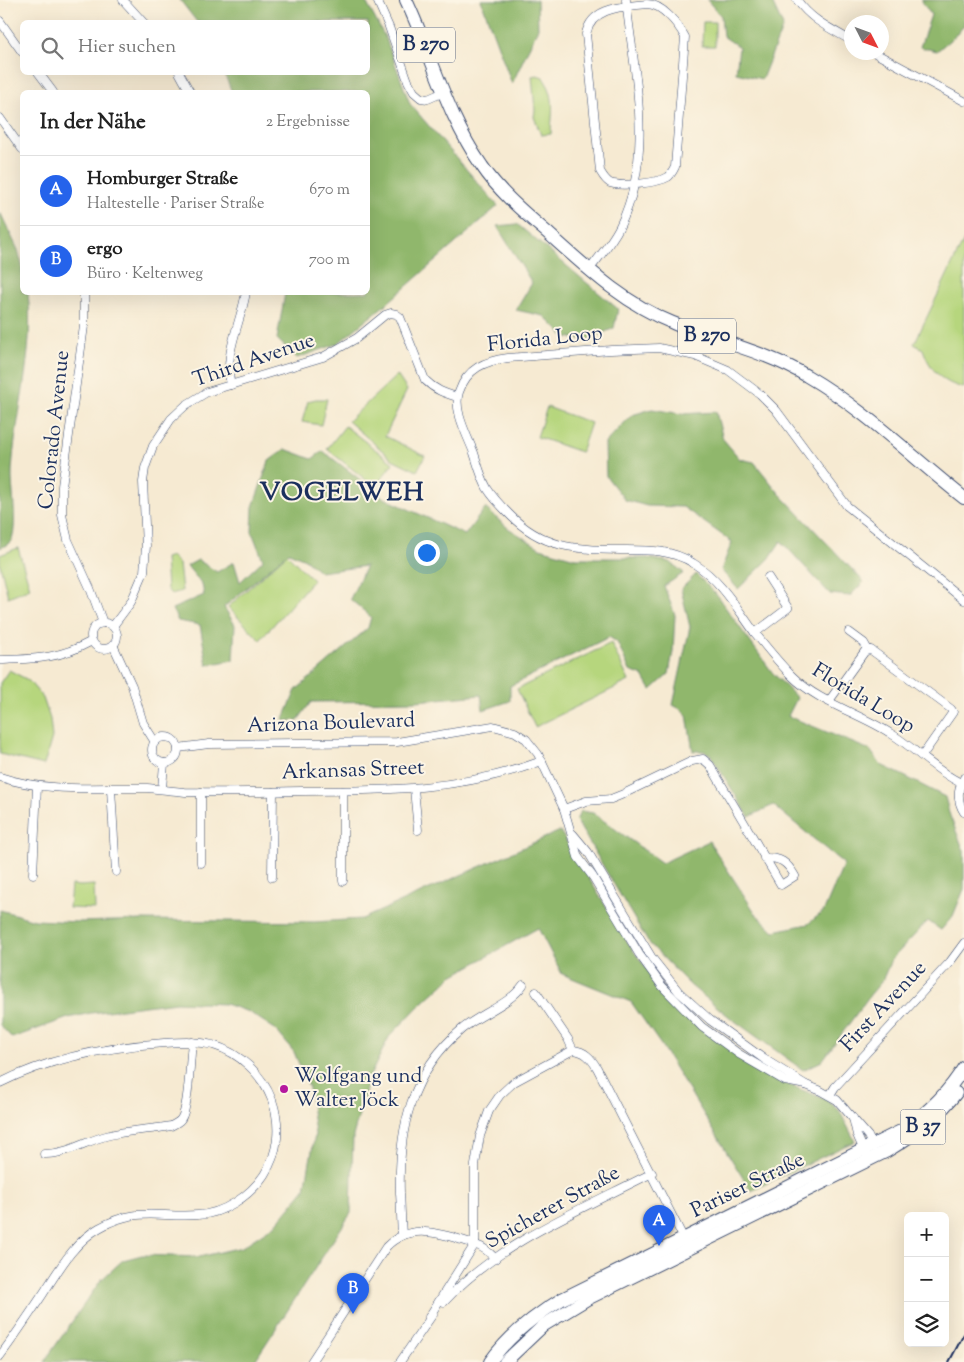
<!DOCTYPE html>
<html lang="de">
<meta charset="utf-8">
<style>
:root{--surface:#fff;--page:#f6f6f6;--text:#222;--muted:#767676;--line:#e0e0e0;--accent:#2563eb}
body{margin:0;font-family:"Sorts Mill Goudy",serif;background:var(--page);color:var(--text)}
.controls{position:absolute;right:15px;bottom:15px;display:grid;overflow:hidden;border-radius:8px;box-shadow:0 5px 20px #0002}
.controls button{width:45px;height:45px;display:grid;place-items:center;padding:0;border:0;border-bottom:1px solid var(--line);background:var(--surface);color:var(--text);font:25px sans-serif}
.compass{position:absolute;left:844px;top:15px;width:45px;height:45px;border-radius:50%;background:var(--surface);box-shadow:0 5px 20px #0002;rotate:132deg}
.you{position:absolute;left:426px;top:552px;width:18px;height:18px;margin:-12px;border:4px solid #fff;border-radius:50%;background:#1a73e8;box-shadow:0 0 0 8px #1a73e833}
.badge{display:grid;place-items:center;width:32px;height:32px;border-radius:50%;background:var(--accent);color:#fff;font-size:16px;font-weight:700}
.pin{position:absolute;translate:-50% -41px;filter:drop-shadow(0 1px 2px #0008)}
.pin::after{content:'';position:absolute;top:26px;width:18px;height:15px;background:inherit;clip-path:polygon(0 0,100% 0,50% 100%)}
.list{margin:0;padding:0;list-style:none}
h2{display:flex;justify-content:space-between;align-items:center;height:65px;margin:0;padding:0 20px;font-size:21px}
h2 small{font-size:16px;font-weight:400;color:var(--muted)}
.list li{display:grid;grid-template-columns:32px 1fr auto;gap:15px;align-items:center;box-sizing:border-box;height:70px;padding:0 20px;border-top:1px solid var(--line)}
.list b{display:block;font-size:19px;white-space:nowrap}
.list p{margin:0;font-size:16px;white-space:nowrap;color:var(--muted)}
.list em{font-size:16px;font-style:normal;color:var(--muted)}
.icon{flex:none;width:28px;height:28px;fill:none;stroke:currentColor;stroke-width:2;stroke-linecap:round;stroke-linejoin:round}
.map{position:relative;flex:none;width:964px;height:1362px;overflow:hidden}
.search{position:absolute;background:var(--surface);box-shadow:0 5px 20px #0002;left:20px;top:20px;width:350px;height:55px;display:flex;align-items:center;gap:12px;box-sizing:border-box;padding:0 18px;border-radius:8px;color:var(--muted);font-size:19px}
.panel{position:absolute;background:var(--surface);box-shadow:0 5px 20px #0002;left:20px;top:90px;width:350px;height:205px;border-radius:8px}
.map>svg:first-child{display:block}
</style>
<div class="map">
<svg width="964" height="1362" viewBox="0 0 964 1362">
<rect width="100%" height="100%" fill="#fcf5e5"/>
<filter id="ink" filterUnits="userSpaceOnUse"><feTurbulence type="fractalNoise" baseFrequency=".02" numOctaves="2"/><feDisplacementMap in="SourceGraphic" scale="10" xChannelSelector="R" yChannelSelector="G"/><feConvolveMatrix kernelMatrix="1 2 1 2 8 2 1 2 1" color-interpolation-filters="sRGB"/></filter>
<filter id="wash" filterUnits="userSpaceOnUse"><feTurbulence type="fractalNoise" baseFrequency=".0096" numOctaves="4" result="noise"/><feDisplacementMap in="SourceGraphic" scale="20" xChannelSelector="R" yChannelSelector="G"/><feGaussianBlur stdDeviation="1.12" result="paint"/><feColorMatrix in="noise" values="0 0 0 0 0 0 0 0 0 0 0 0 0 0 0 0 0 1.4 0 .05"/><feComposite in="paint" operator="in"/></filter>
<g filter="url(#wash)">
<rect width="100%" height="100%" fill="#f6ead2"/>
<!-- green -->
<g fill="#b6d67d" stroke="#68826e">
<path d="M703,22H715V46H702Z"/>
<path d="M537,75L543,77C545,82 549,86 550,91C555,105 551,120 551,134L541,135L534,117L535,110L532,76Z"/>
<path d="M964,240V388C942,383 930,370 923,349L914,344Z"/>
<path d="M397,375L407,390L385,436L425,456L417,471L392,459L348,421Z"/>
<path d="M316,399H327L321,425L302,422L308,401Z"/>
<path d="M547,407L591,423L581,452L537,437Z"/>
<path d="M345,426L393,463L375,487L327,449Z"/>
<path d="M18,548L30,588L8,597L0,564V555Z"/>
<path d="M287,554L313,580L260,640L228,607Z"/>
<path d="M171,556L179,564L182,591L171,594L167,589L165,558Z"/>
<path d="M611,643L629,681L535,727L517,689Z"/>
<path d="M9,670L28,680L43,698L50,719L52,737L44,765L0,754V683Z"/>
<path d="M71,885L80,886L94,885L95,909L69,908Z"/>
</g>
<!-- forest -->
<g fill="#90b76c" stroke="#567365">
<path d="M180,0H365L386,39L410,104L498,206L391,300L337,344L297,358L277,339L285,293L368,292V92H232L224,73L368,72V22H197Z"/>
<path d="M481,0H537L538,28L512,84Z"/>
<path d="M707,0H771L783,26L762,79L736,73L739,47L723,36L721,16Z"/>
<path d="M921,0H964V25L958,33L937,51L920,47L931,15Z"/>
<path d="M0,212L18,250L22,265V292L28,293C35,353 16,411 12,470C11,490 18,521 12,539C10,544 4,546 0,548Z"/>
<path d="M517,224L618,309L614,328L587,340L565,337L544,316L516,310L532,283L497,226Z"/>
<path d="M652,409L682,414L716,412L723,439L740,459L754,462L779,493L864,582L850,596L830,594L781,541L769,559L738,589L721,570L732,542L683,507L647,506L625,500L606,476L605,443L632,415Z"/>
<path d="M285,449L312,459L323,451L384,498L465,535L485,508L508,528L540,548L575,558H647L670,562L684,573L664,586L675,615L673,651L669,674L651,690L643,676L630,671L617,642L609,637L510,686V701L483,710L481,695L416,701L311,702L298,720L283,721L296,690L368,628L371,617L350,599L366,566L320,572L305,559L289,552L224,607L235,625L233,660L207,665L200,625L178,621L172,609L204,595L202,584L187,566L198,560L217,572L234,562L240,582L263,560L252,532L253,507L269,461Z"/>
<path d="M696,574L715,593L772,672L797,698L788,716L870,750L881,765L902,775L945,797L950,816L964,851V889L953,916L941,930L928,921L891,960L882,981L870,995L822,1061L803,1070L732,1019L690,985L648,942L576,820L581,811L593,813L662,863L709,841L756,914L774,931L808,924L824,911L844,864L773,805L749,817L710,754L703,751H693L687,715L682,710L673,705L690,627L681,589Z"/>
<path d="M560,831L632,949L662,988L696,1024L779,1081L825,1099L839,1110L855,1141L751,1191L661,1045L631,1002L562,974L538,928L452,976L418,1007L389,1037L369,1078L353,1136L351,1213L254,1362H44L101,1280L123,1260L142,1255L199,1257L242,1247L275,1225L305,1189L315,1134L309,1088L294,1052L275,1029L249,1012L225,1004L176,1002L91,1013L68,1018L12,1038L0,1025V910L35,920L79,922L142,920L314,922L362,919Z"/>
</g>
</g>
<g filter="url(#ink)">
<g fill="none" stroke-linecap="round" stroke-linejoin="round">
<defs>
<g id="street">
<path d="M123,0L143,22"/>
<path d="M377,0L389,27L408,81L414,92L421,98L428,99L444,92"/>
<path d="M797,0C811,20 831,29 852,41"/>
<path d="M647,4C662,4 678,24 685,37L675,167C673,171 671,175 668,177C658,183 621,187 610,183C605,180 603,176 600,171L586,34C592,6 624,7 647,4Z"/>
<path d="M0,21L22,52"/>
<path d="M873,52L964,101"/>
<path d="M38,72L53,92"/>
<path d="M179,72L190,92"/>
<path d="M0,118L22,149"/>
<path d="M589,270C600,256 612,242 620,226C655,154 634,75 626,0"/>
<path d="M84,292V326L62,486V515L68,540L90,588L103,623"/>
<path d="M231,385C223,354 241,323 246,292"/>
<circle cx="104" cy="636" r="13"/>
<path d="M113,626L131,602L144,572L146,546L143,482L145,468L153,446L171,419L186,405L207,392L323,357L357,338L385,315L391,313L396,314L400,317L425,380C435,390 444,393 457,397"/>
<path d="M849,632L864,643L868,650"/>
<path d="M755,633L788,608L768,577"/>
<path d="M113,645L132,686L143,723L155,742"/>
<path d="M0,660C36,659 59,659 92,641"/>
<path d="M829,701L865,651L871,650L951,709L953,712L922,756"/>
<circle cx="165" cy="750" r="13"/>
<path d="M178,748L209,744L397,742L493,726L515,732L526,739L538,754L564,809L578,857L593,877L639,954L662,986L702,1027L739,1054L785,1081L806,1085"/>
<path d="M0,777C48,793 97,787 147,788C159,789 172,791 185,792C224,793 263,792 302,791C384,791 464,790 542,761"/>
<path d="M964,778C957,790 957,801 964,812"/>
<path d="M961,783C935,771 915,748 890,733C859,713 819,703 792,676C779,663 767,648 755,633C737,608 720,579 693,563C671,549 646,550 620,550C576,550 542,548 509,514C501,506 493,498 487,488C481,477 478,465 474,453C467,435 453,410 459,392C467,368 485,361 508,358L611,350L659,348L695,356L728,370L760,394L776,410L847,506L964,600"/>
<path d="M111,789L116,872"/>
<path d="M162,789L164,763"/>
<path d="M414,789L418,830"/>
<path d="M564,809L586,801L611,799L621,795L692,761L703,759L710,765L781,885L795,876C787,862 780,857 764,858"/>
<path d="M573,834L588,852L652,958L679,992L710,1020L764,1059L806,1085L819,1090L837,1100L868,1136L873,1147"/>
<path d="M201,863V792"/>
<path d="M33,874L37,786"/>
<path d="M272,877L273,792"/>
<path d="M343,881V791"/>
<path d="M536,992L568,1039L573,1050"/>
<path d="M0,1083C51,1057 108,1047 164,1043C181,1042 197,1041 213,1045C240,1053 262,1074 272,1100C281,1125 279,1152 264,1175C250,1196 223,1214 198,1215C159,1218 137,1206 99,1228C74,1242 58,1271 43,1294C29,1315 15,1336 0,1356"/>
<path d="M830,1095L835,1087L950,962L964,943"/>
<path d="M853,1118L857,1135L865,1153"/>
<path d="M44,1154C65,1155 86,1141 106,1136C128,1130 150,1130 171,1126C175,1124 179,1122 181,1119C189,1108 190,1058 192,1042"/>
<path d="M402,1235C401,1221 401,1207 400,1193C398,1129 411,1072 462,1029C480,1014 510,1004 523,985"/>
<path d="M444,1302C498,1243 582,1209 652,1173"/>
<path d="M429,1317L475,1244V1165L480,1136L489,1111L500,1095L514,1082L573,1050C585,1051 591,1058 597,1068L685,1241"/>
<path d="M311,1362L386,1247C409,1224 434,1232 462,1240C475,1244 486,1247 495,1259"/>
<path d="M400,1362L433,1314"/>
</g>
<g id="primary">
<path d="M406,0C432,55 447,116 482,166C500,193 526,214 550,235C588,269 625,304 673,323C717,342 766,351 807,376C864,409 912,457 964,498"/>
<path d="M490,1362C509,1335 534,1316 562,1299L903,1130C927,1113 949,1092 964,1067"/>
<path d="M505,1362L544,1325L587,1299L887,1151C914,1135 938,1117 956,1093"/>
</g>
</defs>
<!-- street casing -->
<use href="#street" stroke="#3c4b6f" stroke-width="9"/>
<!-- primary casing -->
<use href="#primary" stroke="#3c4b6f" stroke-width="14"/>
<!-- street -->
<use href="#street" stroke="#fff" stroke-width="8"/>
<!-- primary -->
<use href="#primary" stroke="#fff" stroke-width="12"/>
<!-- rail -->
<path stroke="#1b2f5e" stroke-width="2" d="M949,1362L964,1334"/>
</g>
</g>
<!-- markers -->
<circle fill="#b5179e" stroke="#fcf5e5" stroke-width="2" cx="284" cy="1089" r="5"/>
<g text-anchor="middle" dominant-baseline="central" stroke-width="4" stroke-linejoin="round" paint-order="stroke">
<!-- shield labels -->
<g fill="#fcf5e5" stroke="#5e6a86" stroke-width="1">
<rect x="397" y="27.5" width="58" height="35" rx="4"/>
<rect x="678" y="318.5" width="58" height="35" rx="4"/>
<rect x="900.5" y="1109.5" width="45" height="35" rx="4"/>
</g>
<g font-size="20" font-weight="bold" fill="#1b2f5e">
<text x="426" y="45">B 270</text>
<text x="707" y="336">B 270</text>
<text x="923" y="1127">B 37</text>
</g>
<!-- street labels -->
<g font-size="21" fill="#1b2f5e" stroke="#fcf5e5">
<text transform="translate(545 340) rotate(-6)">Florida Loop</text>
<text transform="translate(254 361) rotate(-19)">Third Avenue</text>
<text transform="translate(55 430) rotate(-84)">Colorado Avenue</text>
<text transform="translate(863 699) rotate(31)">Florida Loop</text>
<text transform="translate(331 724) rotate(-2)">Arizona Boulevard</text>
<text transform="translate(353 771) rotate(-2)">Arkansas Street</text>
<text transform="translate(884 1007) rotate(-47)">First Avenue</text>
<text transform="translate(748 1186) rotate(-26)">Pariser Straße</text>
<text transform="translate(553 1208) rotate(-29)">Spicherer Straße</text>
</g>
<!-- poi labels -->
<g font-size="21" fill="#1b2f5e" stroke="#fcf5e5" text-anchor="start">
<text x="294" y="1077">Wolfgang und<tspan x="294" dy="24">Walter Jöck</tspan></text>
</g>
<!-- district labels -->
<g font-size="26" font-weight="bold" letter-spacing="1" fill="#1b2f5e" stroke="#fcf5e5">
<text x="342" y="493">VOGELWEH</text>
</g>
</g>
</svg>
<div class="controls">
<button>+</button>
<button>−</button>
<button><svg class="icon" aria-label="layers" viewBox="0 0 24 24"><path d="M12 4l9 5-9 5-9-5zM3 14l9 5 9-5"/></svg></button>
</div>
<svg class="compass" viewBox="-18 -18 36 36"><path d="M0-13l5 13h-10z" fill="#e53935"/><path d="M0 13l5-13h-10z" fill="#767676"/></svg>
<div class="you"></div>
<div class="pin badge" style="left:659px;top:1246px">A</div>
<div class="pin badge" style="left:353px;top:1314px">B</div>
<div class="search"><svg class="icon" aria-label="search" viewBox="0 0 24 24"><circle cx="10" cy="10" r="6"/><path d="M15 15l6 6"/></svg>Hier suchen</div>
<section class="panel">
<h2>In der Nähe<small>2 Ergebnisse</small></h2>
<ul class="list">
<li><span class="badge">A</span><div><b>Homburger Straße</b><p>Haltestelle · Pariser Straße</p></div><em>670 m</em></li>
<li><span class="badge">B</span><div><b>ergo</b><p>Büro · Keltenweg</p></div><em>700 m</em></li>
</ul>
</section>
</div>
